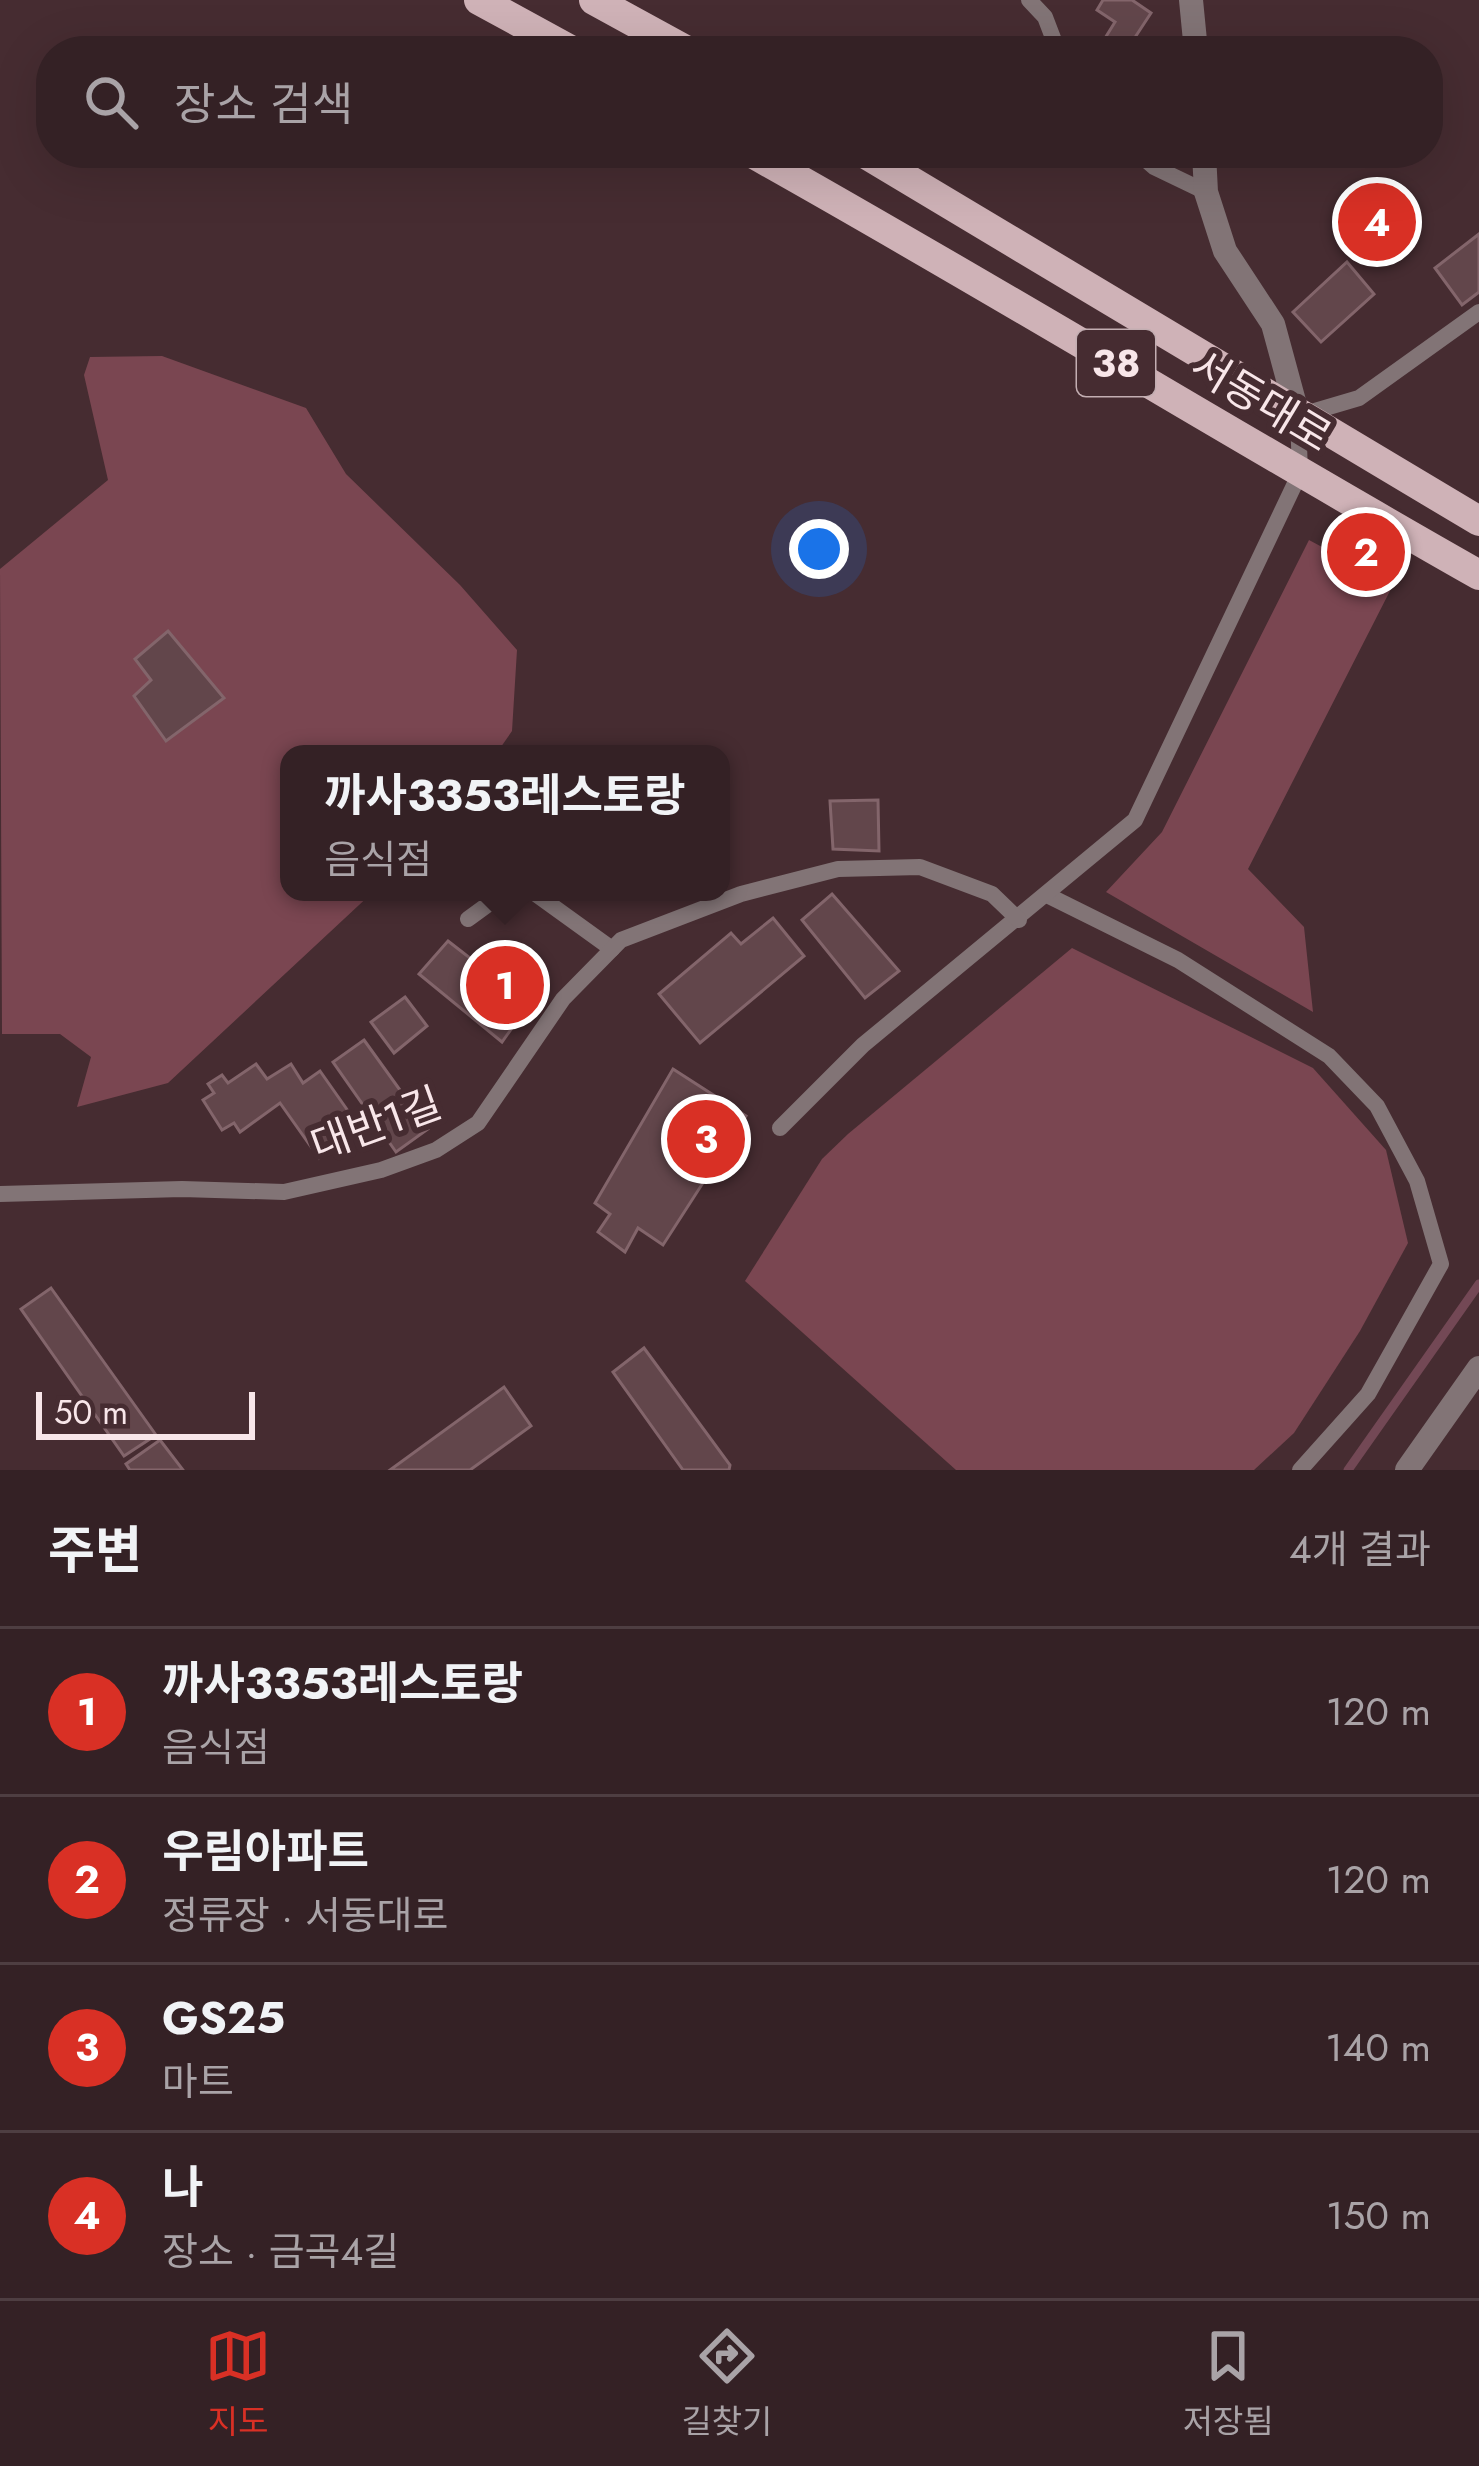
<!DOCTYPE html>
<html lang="ko">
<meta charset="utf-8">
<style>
:root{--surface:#342125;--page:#3c292d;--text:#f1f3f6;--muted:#a9a3a7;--line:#4e3e42;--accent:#d93025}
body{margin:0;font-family:Jost,"Noto Sans KR",sans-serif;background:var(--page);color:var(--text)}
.scale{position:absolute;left:36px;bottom:30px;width:219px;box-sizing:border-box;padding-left:12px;border:6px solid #f8e6e9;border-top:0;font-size:33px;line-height:42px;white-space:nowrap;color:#f8e6e9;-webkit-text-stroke:9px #462c31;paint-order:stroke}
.you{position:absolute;left:819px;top:549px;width:42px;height:42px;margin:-30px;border:9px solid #fff;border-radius:50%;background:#1a73e8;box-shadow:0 0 0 18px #1a73e833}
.badge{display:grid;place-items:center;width:78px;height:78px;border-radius:50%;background:var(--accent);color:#fff;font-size:39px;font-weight:700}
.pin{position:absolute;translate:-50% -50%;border:6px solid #fff;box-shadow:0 3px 12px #0006}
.popup{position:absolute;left:280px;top:745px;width:450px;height:156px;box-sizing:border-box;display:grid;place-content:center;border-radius:24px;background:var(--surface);filter:drop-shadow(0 3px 9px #0005);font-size:39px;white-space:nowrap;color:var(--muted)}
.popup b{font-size:45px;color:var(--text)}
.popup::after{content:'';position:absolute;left:50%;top:100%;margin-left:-24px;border:24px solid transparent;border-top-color:var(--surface)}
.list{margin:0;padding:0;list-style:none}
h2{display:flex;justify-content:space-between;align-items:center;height:156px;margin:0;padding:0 48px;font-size:51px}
h2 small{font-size:39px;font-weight:400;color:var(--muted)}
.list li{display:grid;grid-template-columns:78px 1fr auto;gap:36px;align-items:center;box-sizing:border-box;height:168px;padding:0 48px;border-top:3px solid var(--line)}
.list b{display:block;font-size:45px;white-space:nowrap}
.list p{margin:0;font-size:39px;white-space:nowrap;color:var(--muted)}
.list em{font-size:39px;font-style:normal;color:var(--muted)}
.icon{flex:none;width:66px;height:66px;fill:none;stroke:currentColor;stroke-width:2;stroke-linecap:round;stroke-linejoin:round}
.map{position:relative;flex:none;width:1479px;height:1470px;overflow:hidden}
.search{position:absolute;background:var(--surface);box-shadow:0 12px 48px #0002;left:36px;right:36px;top:36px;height:132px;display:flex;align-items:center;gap:30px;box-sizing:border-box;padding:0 42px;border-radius:48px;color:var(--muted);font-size:45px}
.sheet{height:828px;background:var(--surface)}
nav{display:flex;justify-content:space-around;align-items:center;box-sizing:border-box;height:168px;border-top:3px solid var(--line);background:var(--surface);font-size:33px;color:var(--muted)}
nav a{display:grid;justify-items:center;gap:6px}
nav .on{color:var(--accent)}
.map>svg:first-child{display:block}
</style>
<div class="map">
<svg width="1479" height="1470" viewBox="0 0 1479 1470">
<rect width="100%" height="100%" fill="#462c31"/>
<!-- green -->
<g fill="#7a4651">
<path d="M162,356L306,408L346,474L460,585L517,650L512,731L496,754H289V892H373L168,1083L77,1107L91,1057L60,1034H2L0,569L108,480L84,375L90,357Z"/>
<path d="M1309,540L1393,585L1248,869L1304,927L1313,1012L1106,892L1162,832Z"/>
<path d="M1072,948L1313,1068L1386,1150L1408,1243L1360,1331L1294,1433L1254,1470H956L745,1281L822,1159L848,1134Z"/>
</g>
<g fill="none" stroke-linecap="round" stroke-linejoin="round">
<!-- stream -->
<path stroke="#734855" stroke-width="9" d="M1348,1470L1479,1284"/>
</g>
<!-- building -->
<g fill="#62464b" stroke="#83656b" stroke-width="3">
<path d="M1103,0H1132L1151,13L1126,51H1115L1102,43L1115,22L1097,10Z"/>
<path d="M1382,182L1406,249L1371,258L1348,194Z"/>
<path d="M1479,234V292L1462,305L1435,268Z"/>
<path d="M1347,262L1374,294L1321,342L1293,312Z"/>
<path d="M168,631L224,698L166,741L134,696L151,680L135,659Z"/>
<path d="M878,800L879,851L833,849L830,801Z"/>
<path d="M832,894L899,971L865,998L802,920Z"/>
<path d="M773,918L804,956L700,1043L659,994L731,933L741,944Z"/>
<path d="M448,941L529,1004L502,1042L419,974Z"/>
<path d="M405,997L427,1026L394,1053L371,1022Z"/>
<path d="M364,1040L428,1129L396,1152L333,1062Z"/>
<path d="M256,1064L267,1079L291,1064L303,1083L320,1071L353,1118L330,1133L337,1144L319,1158L280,1103L240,1132L234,1123L222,1130L203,1100L214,1093L208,1084L222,1075L228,1083Z"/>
<path d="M673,1069L746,1116L663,1245L638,1228L625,1252L598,1232L610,1214L595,1203Z"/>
<path d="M51,1288L156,1435L124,1456L21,1309Z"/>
<path d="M644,1348L730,1465L729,1470H683L613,1372Z"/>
<path d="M504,1387L531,1426L470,1470H390Z"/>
<path d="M160,1440L183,1470H130L126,1464Z"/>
</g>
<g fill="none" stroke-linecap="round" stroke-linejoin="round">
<!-- lane -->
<g stroke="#827476" stroke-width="16">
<path d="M1029,0L1045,17L1058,51"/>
<path d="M1138,153L1154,167L1206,192"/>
<path d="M533,892L612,949"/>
<path d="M1047,895L1178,960L1329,1056L1377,1106L1417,1181L1441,1264L1368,1394L1300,1470"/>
<path d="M468,919L505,892"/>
<path d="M780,1128L863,1045L1135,820L1300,473L1298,416L1359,398L1479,312"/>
<path d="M0,1194L182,1189L284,1192L381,1170L436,1150L478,1123L563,999L621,940L741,894L838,869L920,867L992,894L1019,920"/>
</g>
<!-- street -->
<g stroke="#827476" stroke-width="24">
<path d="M1191,0L1196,51"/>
<path d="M1204,153L1206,192L1225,251L1273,324L1298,416"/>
<path d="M1407,1470L1479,1368"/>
</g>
<!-- primary -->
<g stroke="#cfb2b7" stroke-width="30">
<path d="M479,0L572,51"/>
<path d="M594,0L687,51"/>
<path d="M752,153C997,290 1235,437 1479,575"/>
<path d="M864,153L1479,521"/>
</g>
</g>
<g text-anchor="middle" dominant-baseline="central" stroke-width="12" stroke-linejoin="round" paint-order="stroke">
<!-- shield labels -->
<rect fill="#462c31" stroke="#c3aeb2" stroke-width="3" x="1077" y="330" width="78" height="66" rx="9"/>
<g font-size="39" font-weight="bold" fill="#f8e6e9">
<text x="1116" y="363">38</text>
</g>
<!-- street labels -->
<g font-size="42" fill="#f8e6e9" stroke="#462c31">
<text transform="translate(1261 401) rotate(31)">서동대로</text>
<text transform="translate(376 1124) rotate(-20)">대반1길</text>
</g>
</g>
</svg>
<div class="scale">50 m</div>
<div class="you"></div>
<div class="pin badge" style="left:505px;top:985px">1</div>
<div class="popup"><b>까사3353레스토랑</b>음식점</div>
<div class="pin badge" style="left:1366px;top:552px">2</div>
<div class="pin badge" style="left:706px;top:1139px">3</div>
<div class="pin badge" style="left:1377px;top:222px">4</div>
<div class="search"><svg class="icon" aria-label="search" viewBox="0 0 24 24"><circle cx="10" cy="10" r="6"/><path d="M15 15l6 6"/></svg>장소 검색</div>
</div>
<section class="sheet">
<h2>주변<small>4개 결과</small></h2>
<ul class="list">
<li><span class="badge">1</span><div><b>까사3353레스토랑</b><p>음식점</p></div><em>120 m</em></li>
<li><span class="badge">2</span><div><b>우림아파트</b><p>정류장 · 서동대로</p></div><em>120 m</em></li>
<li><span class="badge">3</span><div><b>GS25</b><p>마트</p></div><em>140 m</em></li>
<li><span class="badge">4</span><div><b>나</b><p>장소 · 금곡4길</p></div><em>150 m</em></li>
</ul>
</section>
<nav>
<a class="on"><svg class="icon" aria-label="map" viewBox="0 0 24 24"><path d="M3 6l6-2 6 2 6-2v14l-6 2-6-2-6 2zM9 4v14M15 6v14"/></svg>지도</a>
<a><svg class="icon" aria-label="directions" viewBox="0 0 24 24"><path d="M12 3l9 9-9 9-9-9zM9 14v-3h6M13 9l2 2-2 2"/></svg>길찾기</a>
<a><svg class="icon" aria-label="saved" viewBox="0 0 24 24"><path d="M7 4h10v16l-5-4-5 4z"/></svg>저장됨</a>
</nav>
